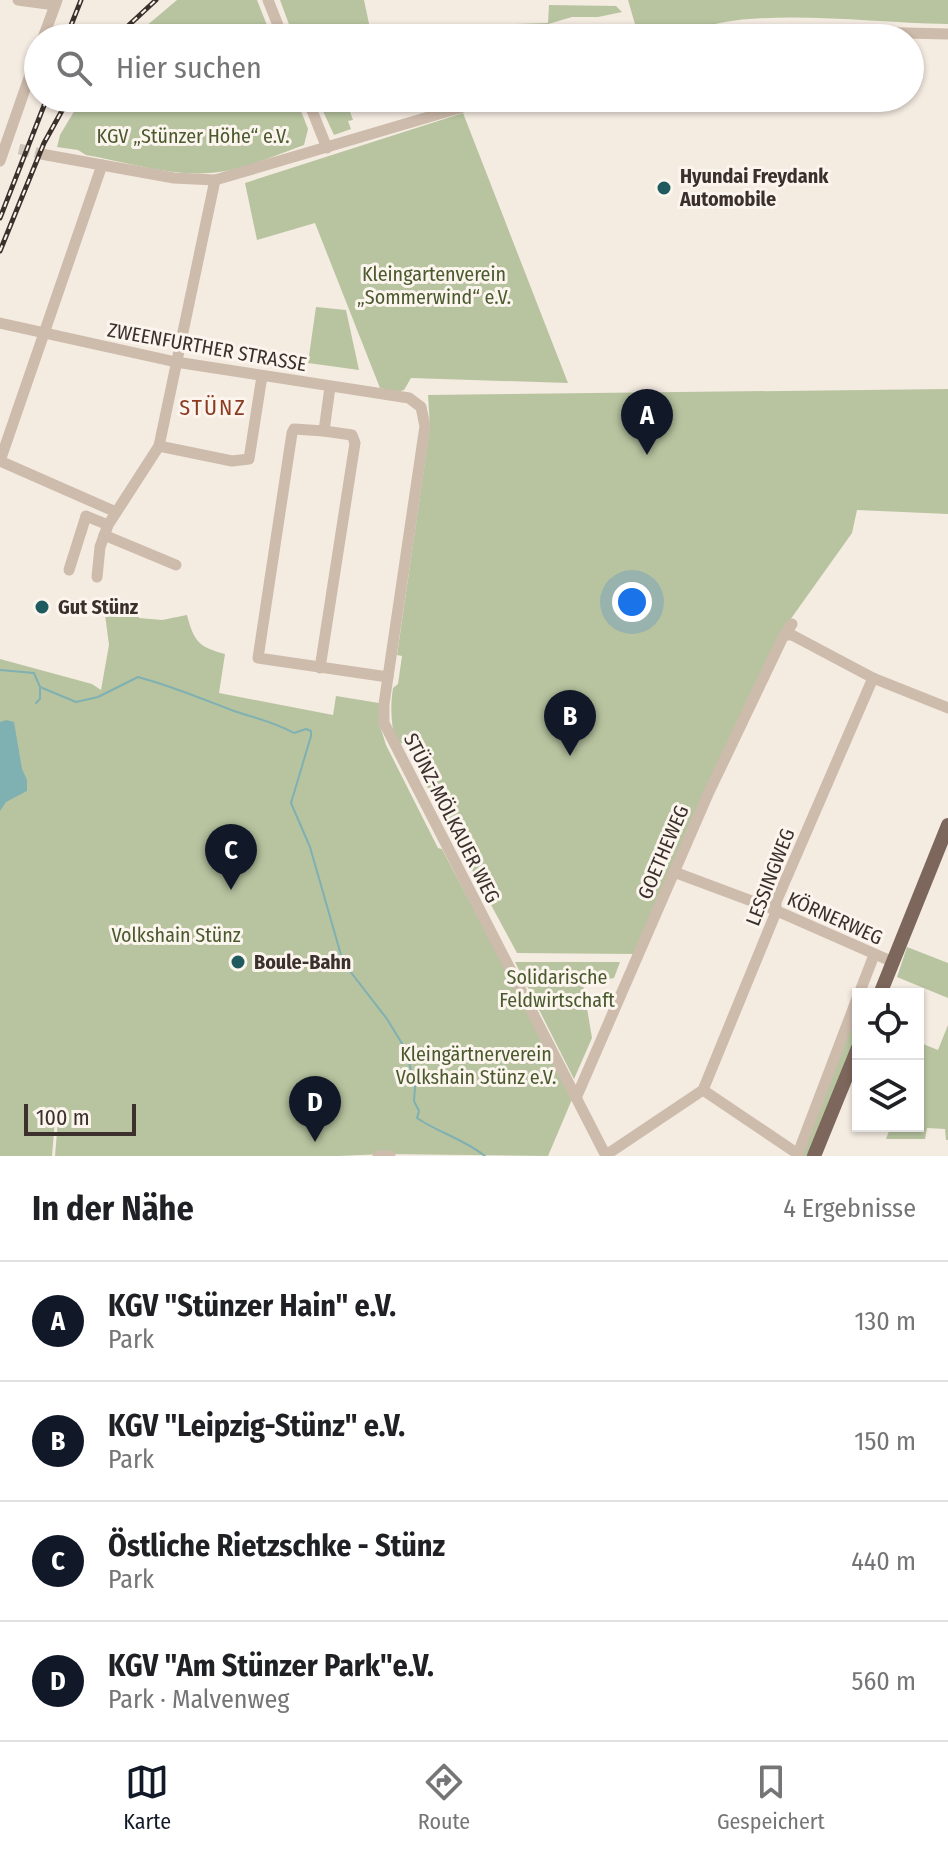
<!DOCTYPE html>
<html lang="de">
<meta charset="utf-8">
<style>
:root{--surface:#fff;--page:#f6f6f6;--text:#202124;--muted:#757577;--line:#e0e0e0;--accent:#111827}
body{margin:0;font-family:"Fira Sans Condensed",sans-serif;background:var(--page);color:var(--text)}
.controls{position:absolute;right:24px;bottom:24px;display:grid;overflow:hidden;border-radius:0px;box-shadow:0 2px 6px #0004}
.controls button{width:72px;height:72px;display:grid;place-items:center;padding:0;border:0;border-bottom:2px solid var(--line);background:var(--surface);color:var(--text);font:40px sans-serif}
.scale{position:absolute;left:24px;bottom:20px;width:112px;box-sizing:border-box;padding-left:8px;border:4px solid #3b302b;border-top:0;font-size:22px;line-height:28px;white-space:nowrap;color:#3b302b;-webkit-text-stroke:6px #fbf5ee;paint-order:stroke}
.you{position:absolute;left:632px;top:602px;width:28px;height:28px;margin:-20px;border:6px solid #fff;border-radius:50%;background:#1a73e8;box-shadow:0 0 0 12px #1a73e833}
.badge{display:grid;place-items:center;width:52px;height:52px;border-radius:50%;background:var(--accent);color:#fff;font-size:26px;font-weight:700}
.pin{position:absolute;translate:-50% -66px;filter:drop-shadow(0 2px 4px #0008)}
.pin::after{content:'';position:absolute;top:42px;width:28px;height:24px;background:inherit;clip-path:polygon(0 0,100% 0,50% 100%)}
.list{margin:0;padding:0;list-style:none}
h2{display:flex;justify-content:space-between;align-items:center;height:104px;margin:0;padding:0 32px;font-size:34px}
h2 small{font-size:26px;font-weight:400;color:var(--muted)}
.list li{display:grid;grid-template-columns:52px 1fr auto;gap:24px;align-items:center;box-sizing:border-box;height:120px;padding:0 32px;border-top:2px solid var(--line)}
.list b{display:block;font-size:30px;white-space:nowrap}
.list p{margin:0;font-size:26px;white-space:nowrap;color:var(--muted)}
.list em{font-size:26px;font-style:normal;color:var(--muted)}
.icon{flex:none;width:44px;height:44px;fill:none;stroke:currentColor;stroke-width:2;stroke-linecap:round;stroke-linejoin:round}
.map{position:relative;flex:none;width:948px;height:1156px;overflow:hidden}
.search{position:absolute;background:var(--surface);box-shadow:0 2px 6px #0004;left:24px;right:24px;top:24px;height:88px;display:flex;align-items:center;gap:20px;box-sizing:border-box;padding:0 28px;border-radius:44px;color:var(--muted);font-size:30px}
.sheet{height:584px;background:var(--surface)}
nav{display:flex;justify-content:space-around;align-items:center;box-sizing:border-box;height:112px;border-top:2px solid var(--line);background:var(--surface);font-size:22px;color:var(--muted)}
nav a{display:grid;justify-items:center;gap:4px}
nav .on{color:var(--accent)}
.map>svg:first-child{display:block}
</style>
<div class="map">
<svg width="948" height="1156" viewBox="0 0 948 1156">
<rect width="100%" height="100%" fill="#f4ebe1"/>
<!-- green -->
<g fill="#b8c4a0">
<path d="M177,0H257L272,38H132Z"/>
<path d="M280,0H364L372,38H294Z"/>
<path d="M628,0H948V24C882,23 815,14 749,19C711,21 676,38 639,38Z"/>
<path d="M549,5L616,6L622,12L598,17H572L528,30L529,38H519L515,24L548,23Z"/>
<path d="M82,98H296L308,129L304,145C274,156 241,171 209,173C169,176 125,162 86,155L78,150L57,147L60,135Z"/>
<path d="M317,98H345L353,120L348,121L351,129L334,135Z"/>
<path d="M768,98H854L856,111L768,112Z"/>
<path d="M463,113L568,383L411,378L404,390L397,392L380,388L315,223L257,240L245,183Z"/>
<path d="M316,307L346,310L359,370L308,363Z"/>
<path d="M948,389V514L857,510L852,533L790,620L635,954L517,953L417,768V744L396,743C391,724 390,708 393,688L398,684L402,656L397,655L430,427L428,395Z"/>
<path d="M138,606L139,618L162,620L187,615C194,642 199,647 225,654L219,693L333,715L336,696L379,703V723L386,745L438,848L442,849L573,1097L548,1156L384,1154L338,1156H55L59,1108L56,1107L52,1156H0V659L92,684L101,690L109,645L104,607Z"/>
<path d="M907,947L948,963V998L897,977Z"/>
<path d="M515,962H620L614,978L583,984L592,1038L574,1079Z"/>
<path d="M858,996V1048L814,1156H797Z"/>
<path d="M948,1025V1140H946L945,1129L927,1128L925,1139H886L891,1126H918V1042L938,1050Z"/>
</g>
<!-- water -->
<path fill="#7fb0b2" d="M6,720L14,722L22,769L27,780V791L6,802L0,811V722Z"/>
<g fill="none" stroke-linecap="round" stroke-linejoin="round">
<!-- stream -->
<g stroke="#7fb0b2" stroke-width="2">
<path d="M0,670L34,673L40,687L76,702L98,697L138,677C172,686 202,699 234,711C255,718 275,722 294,733L306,729L311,731V736L291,803L310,847L343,962L387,1019L406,1050L415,1087L414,1101L419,1111L417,1118C439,1133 464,1139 485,1156"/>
<path d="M36,703L40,699V689"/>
</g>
<!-- minor-tunnel -->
<path stroke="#cfc6bd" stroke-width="11" stroke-dasharray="11 5.5" stroke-linecap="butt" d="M19,149L41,154"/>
<!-- minor -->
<g stroke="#cdbbac" stroke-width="11">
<path d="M18,0L55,5"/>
<path d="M268,0L283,38"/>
<path d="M43,38L57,0"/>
<path d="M705,38L779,30L948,34"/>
<path d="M307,98L327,148"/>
<path d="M41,154L174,178L215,180L493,98"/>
<path d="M0,161L38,52"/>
<path d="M102,165L0,461L116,512"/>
<path d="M0,323L176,362L409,398L421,407L425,426L384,704V723L606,1156"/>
<path d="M330,387L324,431L294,429L292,433L258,658L388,677"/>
<path d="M159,446L232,461L249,459L262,376"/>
<path d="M104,535L176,565"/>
<path d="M69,570L86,516L108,525"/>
<path d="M97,577L100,547L108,525L159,446L215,180"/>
<path d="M787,635H792L873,678L948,708"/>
<path d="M320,668L355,443L352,435L324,431"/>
<path d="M674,872L768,907L893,962"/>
<path d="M859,994L874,955"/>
<path d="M703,1090L798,1154"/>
<path d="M576,1098L708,794L783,637L792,624"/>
<path d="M606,1155L703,1090L776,912V902L873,678"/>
<path d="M378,1156H390"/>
<path d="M797,1156L858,996"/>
</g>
<!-- major -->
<g stroke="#7d675c" stroke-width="14">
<path d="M880,994L948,825"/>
<path d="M814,1156L858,1048"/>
</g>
<defs>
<g id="rail">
<path d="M66,38L81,0"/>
<path d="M115,38L156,0"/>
<path d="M0,218L47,98"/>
<path d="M0,251L44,143L69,98"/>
</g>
</defs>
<!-- rail casing -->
<use href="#rail" stroke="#3b302b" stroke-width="5"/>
<!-- rail -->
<use href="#rail" stroke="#fbf5ee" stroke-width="2" stroke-dasharray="6" stroke-linecap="butt"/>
</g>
<!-- markers -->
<g fill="#1f5a5e" stroke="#fbf5ee" stroke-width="3">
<circle cx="664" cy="188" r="8"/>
<circle cx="42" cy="607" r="8"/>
<circle cx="238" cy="962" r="8"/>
</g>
<g text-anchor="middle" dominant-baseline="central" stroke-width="6" stroke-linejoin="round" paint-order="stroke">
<!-- park labels -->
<g font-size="20" fill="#4a5a2e" stroke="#fbf5ee">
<text x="193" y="136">KGV „Stünzer Höhe“ e.V.</text>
<text x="434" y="274">Kleingartenverein<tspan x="434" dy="23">„Sommerwind“ e.V.</tspan></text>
<text x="176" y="935">Volkshain Stünz</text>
<text x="557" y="977">Solidarische<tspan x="557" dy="23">Feldwirtschaft</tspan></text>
<text x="476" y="1054">Kleingärtnerverein<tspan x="476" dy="23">Volkshain Stünz e.V.</tspan></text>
</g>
<!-- poi labels -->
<g font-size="20" font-weight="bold" fill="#3b302b" stroke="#fbf5ee" text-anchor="start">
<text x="680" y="176">Hyundai Freydank<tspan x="680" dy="23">Automobile</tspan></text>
<text x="58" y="607">Gut Stünz</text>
<text x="254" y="962">Boule-Bahn</text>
</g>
<!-- street labels -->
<g font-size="20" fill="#3b302b" stroke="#fbf5ee">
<text transform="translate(207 347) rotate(10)">ZWEENFURTHER STRASSE</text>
<text transform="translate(452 818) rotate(63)">STÜNZ-MÖLKAUER WEG</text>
<text transform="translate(663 852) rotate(-67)">GOETHEWEG</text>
<text transform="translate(770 877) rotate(-69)">LESSINGWEG</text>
<text transform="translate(835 918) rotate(24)">KÖRNERWEG</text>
</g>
<!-- neighbourhood labels -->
<g font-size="22" letter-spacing="2" fill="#8c3b22" stroke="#fbf5ee">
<text x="213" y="407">STÜNZ</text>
</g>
</g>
</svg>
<div class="controls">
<button><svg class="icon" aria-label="locate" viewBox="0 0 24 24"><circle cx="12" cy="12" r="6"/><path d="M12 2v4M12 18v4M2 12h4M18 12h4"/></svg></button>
<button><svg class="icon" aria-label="layers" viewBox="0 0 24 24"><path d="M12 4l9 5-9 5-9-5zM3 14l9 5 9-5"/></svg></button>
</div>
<div class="scale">100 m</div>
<div class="you"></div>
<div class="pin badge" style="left:647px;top:455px">A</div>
<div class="pin badge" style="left:570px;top:756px">B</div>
<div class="pin badge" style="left:231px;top:890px">C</div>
<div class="pin badge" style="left:315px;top:1142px">D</div>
<div class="search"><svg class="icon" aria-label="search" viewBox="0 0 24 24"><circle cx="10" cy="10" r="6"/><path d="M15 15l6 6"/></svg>Hier suchen</div>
</div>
<section class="sheet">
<h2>In der Nähe<small>4 Ergebnisse</small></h2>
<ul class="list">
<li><span class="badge">A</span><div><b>KGV &quot;Stünzer Hain&quot; e.V.</b><p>Park</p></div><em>130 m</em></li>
<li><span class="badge">B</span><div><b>KGV &quot;Leipzig-Stünz&quot; e.V.</b><p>Park</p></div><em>150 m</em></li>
<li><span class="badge">C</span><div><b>Östliche Rietzschke - Stünz</b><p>Park</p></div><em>440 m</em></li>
<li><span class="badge">D</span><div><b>KGV &quot;Am Stünzer Park&quot;e.V.</b><p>Park · Malvenweg</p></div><em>560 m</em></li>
</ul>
</section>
<nav>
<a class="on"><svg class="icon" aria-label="map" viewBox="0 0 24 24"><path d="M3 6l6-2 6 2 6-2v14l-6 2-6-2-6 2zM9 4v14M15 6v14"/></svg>Karte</a>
<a><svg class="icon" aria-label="directions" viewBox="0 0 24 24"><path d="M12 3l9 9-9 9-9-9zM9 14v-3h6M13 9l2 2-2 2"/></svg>Route</a>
<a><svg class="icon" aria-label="saved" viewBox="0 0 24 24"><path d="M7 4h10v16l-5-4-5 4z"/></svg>Gespeichert</a>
</nav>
